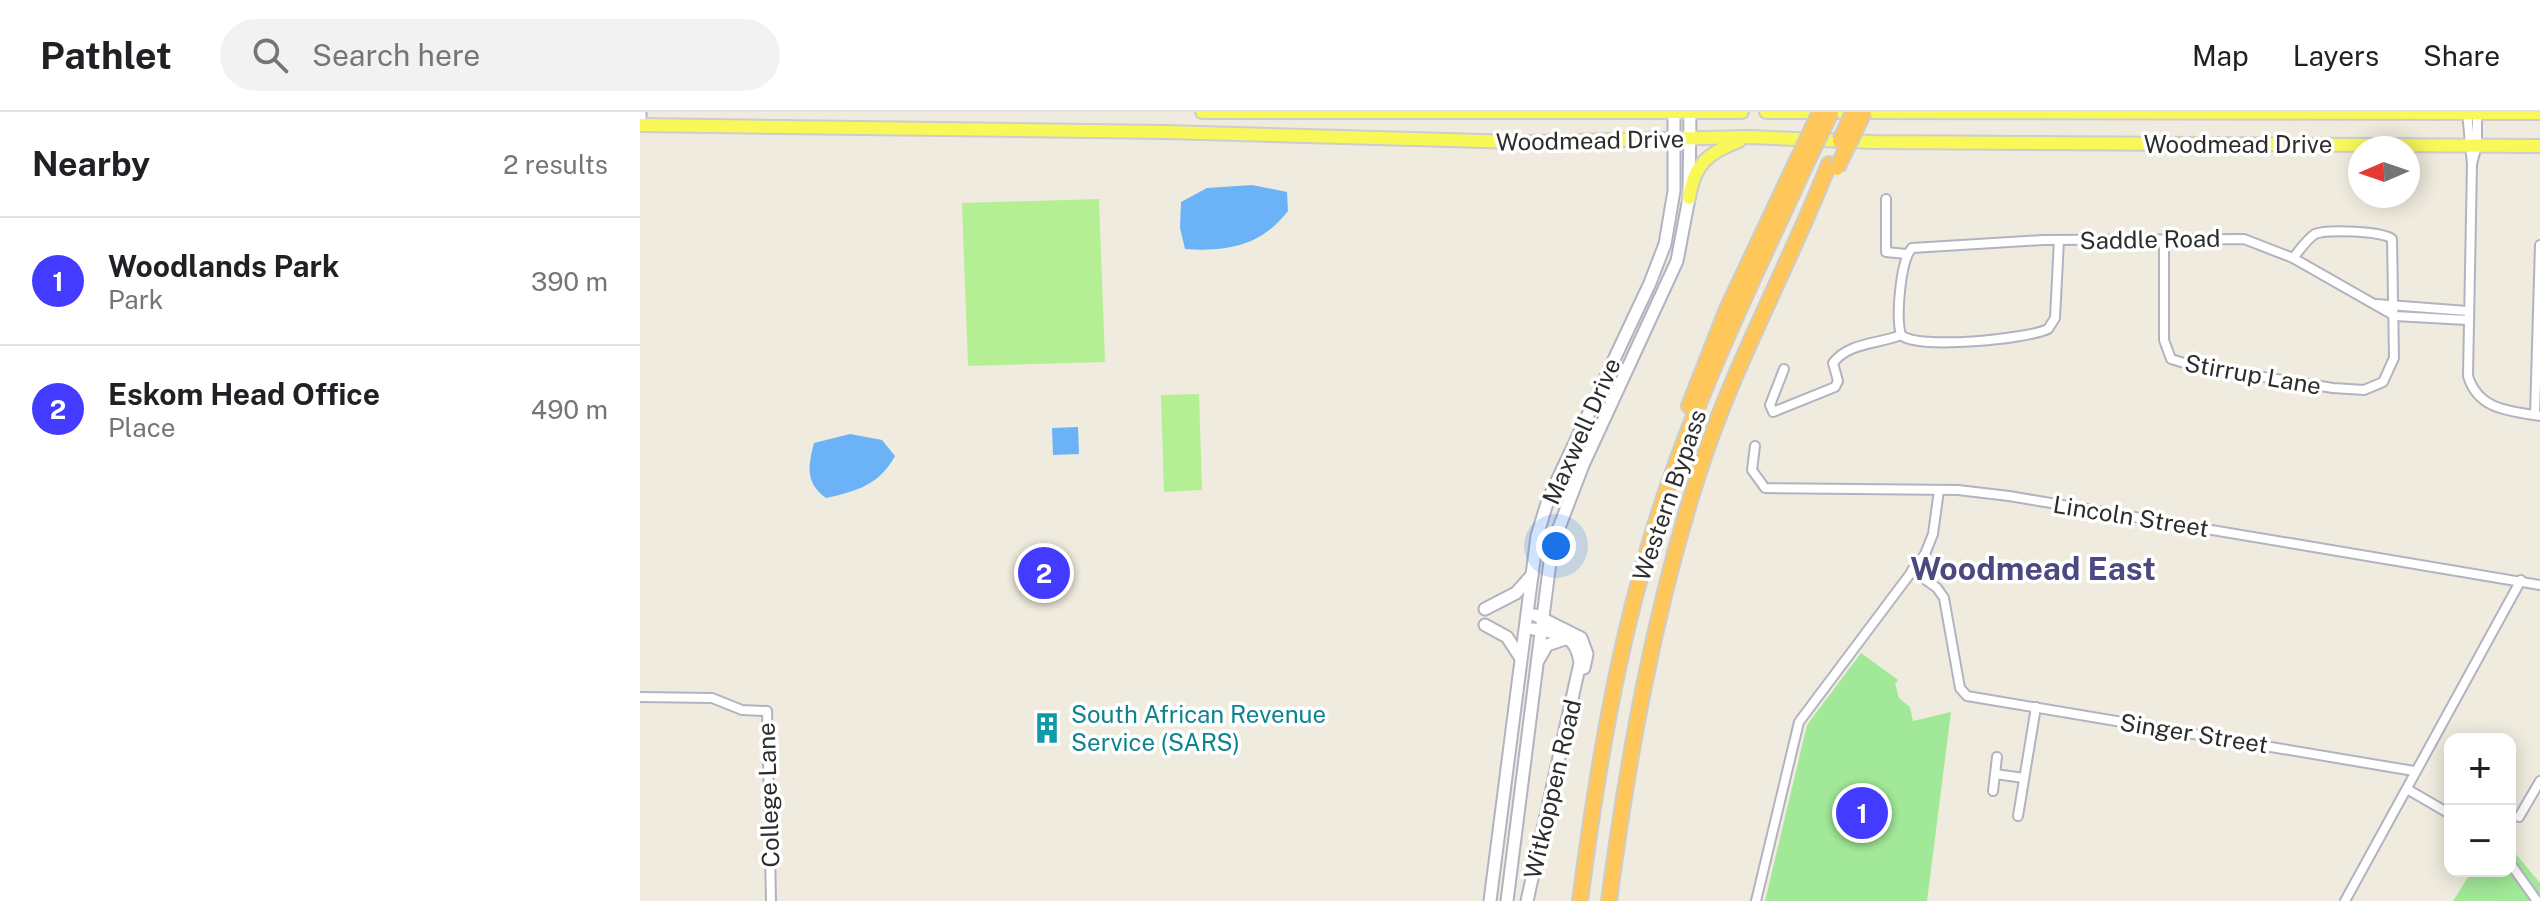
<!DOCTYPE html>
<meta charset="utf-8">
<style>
:root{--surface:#fff;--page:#f2f2f2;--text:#202124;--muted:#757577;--line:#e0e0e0;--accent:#433bff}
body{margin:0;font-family:"Public Sans",sans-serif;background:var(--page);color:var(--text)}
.controls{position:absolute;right:24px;bottom:24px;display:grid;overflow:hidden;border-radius:16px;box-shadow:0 4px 20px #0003}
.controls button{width:72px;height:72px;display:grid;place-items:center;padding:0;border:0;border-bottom:2px solid var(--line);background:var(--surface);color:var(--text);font:40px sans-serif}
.compass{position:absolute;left:1708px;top:24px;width:72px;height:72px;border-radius:50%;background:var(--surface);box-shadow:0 4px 20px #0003;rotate:268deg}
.you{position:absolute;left:916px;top:434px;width:28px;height:28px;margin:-20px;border:6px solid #fff;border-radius:50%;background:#1a73e8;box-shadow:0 0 0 12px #1a73e833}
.badge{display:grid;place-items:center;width:52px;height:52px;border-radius:50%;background:var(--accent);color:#fff;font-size:26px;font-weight:700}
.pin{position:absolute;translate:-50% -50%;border:4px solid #fff;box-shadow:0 2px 8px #0006}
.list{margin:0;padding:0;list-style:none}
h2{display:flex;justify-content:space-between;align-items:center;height:104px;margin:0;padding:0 32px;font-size:34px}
h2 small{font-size:26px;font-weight:400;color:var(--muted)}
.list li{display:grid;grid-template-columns:52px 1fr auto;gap:24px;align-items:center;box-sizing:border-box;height:128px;padding:0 32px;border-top:2px solid var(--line)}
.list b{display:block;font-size:30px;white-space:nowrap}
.list p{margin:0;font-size:26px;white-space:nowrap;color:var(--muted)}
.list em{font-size:26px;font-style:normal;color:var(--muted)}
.icon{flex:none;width:44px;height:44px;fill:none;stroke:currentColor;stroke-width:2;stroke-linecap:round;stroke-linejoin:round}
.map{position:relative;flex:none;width:1900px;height:789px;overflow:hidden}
header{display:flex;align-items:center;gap:48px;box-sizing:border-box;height:112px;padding:0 40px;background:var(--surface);border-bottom:2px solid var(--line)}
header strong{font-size:38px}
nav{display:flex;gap:44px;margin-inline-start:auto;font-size:28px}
.search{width:560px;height:72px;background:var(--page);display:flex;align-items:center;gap:20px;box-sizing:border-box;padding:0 28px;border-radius:44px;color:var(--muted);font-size:30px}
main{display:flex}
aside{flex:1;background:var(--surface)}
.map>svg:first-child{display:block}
</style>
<header>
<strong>Pathlet</strong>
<div class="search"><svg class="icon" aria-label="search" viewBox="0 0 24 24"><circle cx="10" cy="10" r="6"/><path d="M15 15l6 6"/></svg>Search here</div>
<nav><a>Map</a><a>Layers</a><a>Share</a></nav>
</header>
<main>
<aside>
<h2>Nearby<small>2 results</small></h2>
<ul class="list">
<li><span class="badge">1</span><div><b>Woodlands Park</b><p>Park</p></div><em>390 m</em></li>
<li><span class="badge">2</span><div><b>Eskom Head Office</b><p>Place</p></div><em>490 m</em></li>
</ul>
</aside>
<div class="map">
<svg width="1900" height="789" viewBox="0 0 1900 789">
<rect width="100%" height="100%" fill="#efebde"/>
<!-- green -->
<g fill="#a1e898">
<path d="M1221,541L1258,568L1255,572L1259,586L1270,595L1273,609L1311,600L1287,789H1125L1167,613Z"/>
<path d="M1870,735L1900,771V789H1813L1832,759H1870Z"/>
</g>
<!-- pitch -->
<g fill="#b4f093">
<path d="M459,87L465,250L328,254L322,91Z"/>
<path d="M559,282L562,378L524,380L521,283Z"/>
</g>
<!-- water -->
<g fill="#6cb2f6">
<path d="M612,73L647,80L648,99C621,134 587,140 545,137L540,116L541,90L567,76Z"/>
<path d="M438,315L439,342L413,343L412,316Z"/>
<path d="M210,322L242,328L255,344C239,373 217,379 186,386C165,371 168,354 174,331Z"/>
</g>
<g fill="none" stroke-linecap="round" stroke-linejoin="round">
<defs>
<g id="street">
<path d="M1827,0L1832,52L1828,264C1838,298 1870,299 1900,304"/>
<path d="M1832,52L1837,33V0"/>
<path d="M1246,87V140L1266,142"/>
<path d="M1419,128L1415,206L1408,217C1387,227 1278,238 1261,223C1256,206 1260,149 1272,136L1403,128L1604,127L1653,146L1755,204L1827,208"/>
<path d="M1524,129V228L1531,247L1554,254L1693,276L1724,278L1743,270L1754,246L1752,127C1744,119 1686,117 1675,122C1667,127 1659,139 1653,146"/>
<path d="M1736,192L1827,199"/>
<path d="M1144,257L1130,293L1133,300L1195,275L1198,269L1193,251C1209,230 1239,232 1261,223"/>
<path d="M1895,303L1900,133"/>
<path d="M1115,334L1112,358L1125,376L1318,378L1369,384L1900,473"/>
<path d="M1272,458L1297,476L1304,486L1320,576L1327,584L1774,659"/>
<path d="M0,585L72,586L102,598L127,599L131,789"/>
<path d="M1355,662L1384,666"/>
<path d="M1767,677L1810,702"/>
<path d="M1353,679L1357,645"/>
<path d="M1378,704L1396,595"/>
<path d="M1879,705L1900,669"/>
<path d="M1870,751L1897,789"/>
<path d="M1116,789L1159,610L1285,442L1293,422L1299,378"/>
<path d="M1705,789L1881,468"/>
</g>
<g id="secondary">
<path d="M0,6V0"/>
<path d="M845,497L876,481L892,463"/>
<path d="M895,503L941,526L947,542L944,556"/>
<path d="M845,513L867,525L880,545"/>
<path d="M899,547L907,533L928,526"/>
<path d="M850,789L897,424L908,388L1010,171L1025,132L1034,79V0"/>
<path d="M867,789L912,434L943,353L1037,149L1049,86L1050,0"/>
<path d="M887,789L940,551C937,522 918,521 893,517"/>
</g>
<g id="primary">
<path d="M562,0H1102"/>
<path d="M1126,0L1900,1"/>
<path d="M0,13L525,20L879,30L1110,25L1233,30L1900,34"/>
<path d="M1049,86C1054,52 1068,41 1099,29"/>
</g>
<g id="highway">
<path d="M1049,294L1087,197L1159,44"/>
<path d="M940,789C957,658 978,530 1018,404C1057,282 1114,165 1168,48"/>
<path d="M969,789C988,645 1014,499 1059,360C1093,254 1148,156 1189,52"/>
</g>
</defs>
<!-- street casing -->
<use href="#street" stroke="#b3b2c1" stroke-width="12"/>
<!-- secondary casing -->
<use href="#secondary" stroke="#b3b2c1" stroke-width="15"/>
<!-- primary casing -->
<use href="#primary" stroke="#cdcdcd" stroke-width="16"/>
<!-- highway casing -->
<use href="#highway" stroke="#cdcdcd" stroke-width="18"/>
<!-- street -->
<use href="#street" stroke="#fff" stroke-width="8"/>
<!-- secondary -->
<use href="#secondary" stroke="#fff" stroke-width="11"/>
<!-- primary -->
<use href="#primary" stroke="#f9f859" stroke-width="12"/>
<!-- highway -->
<use href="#highway" stroke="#ffc659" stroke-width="14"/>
<defs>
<g id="highway-bridge">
<path d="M1200,29L1213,0"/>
<path d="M1161,40L1180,0"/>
<path d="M1168,48L1191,0"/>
<path d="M1197,56L1224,0"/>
</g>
</defs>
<!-- highway-bridge casing -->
<use href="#highway-bridge" stroke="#cdcdcd" stroke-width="18" stroke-linecap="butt"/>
<!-- highway-bridge -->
<use href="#highway-bridge" stroke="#ffc659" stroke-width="14"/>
</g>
<!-- icons -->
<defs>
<symbol id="building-bare" viewBox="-9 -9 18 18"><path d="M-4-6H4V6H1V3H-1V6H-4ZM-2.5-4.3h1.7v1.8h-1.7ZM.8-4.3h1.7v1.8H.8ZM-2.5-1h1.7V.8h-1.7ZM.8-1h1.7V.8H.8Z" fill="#0f9aa8" stroke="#fff" stroke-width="2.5" paint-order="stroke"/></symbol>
</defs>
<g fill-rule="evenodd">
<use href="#building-bare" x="385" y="594" width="44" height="44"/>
</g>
<g text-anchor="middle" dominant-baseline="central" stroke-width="7" stroke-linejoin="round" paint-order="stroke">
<!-- street labels -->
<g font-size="24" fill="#2d2d2d" stroke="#fff">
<text transform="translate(950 28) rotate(-1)">Woodmead Drive</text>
<text x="1598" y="32">Woodmead Drive</text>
<text transform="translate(1510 127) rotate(-1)">Saddle Road</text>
<text transform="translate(1613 262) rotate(10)">Stirrup Lane</text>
<text transform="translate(941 319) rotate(-66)">Maxwell Drive</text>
<text transform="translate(1029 383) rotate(-71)">Western Bypass</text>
<text transform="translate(1491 404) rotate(9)">Lincoln Street</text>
<text transform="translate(1554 621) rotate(9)">Singer Street</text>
<text transform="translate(912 677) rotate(-77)">Witkoppen Road</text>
<text transform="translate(128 683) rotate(-92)">College Lane</text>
</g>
<!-- culture labels -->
<g font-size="24" fill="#0d838f" stroke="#fff" text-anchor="start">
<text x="431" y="602">South African Revenue<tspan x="431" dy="28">Service (SARS)</tspan></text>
</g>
<!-- district labels -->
<g font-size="32" font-weight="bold" fill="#4c4981" stroke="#fff">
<text x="1393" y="456">Woodmead East</text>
</g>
</g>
</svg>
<div class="controls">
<button>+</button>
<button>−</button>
</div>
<svg class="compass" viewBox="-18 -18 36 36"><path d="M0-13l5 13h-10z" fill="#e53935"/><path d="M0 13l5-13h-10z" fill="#757577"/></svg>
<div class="you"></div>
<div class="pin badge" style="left:1222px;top:701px">1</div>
<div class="pin badge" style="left:404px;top:461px">2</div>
</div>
</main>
